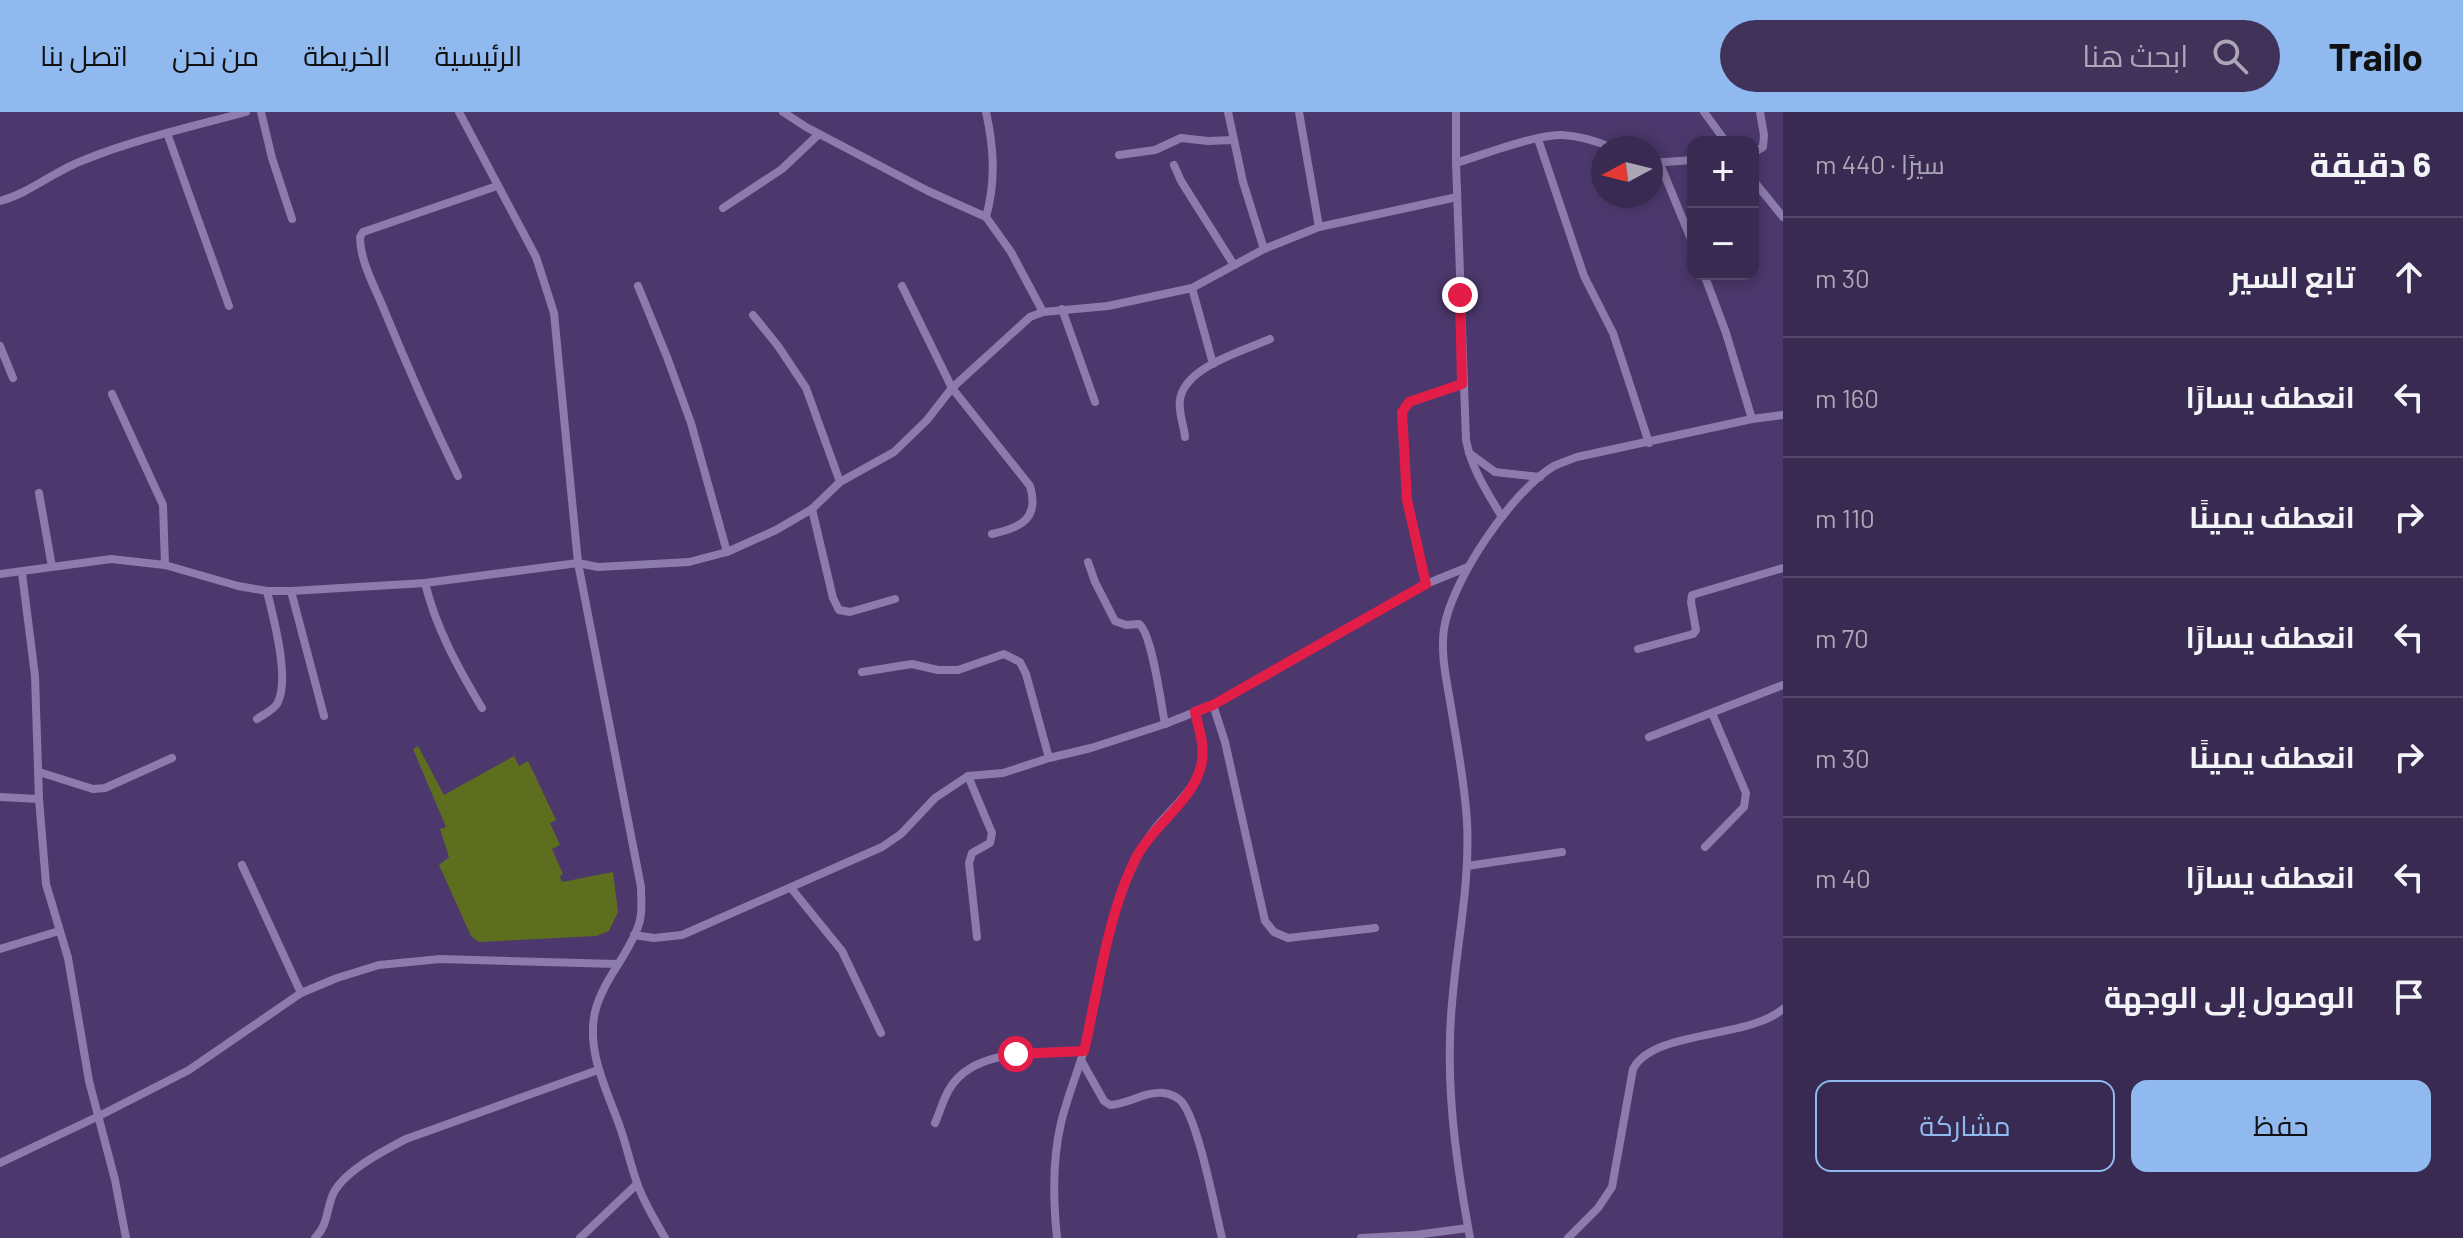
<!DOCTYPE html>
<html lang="ar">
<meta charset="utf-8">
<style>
:root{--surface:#392a51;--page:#403258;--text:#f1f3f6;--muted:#aba7b7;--line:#534668;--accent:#90b9f0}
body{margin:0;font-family:Barlow,Cairo,sans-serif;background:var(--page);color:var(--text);direction:rtl}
.controls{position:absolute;right:24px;top:24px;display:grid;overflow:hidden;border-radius:16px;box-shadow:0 4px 12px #0003}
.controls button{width:72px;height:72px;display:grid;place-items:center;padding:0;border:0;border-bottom:2px solid var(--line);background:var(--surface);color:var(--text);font:40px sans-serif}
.compass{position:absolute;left:1591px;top:24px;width:72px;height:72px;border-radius:50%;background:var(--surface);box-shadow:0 4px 12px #0003;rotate:263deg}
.stop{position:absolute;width:24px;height:24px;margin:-18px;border:6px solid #e11d48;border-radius:50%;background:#fff}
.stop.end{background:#e11d48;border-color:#fff;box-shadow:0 2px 8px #0008}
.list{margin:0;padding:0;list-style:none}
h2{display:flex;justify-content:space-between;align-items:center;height:104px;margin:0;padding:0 32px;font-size:34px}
h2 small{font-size:26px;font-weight:400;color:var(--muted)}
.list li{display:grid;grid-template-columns:52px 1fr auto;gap:24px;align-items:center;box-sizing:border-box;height:120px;padding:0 32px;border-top:2px solid var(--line)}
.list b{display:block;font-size:30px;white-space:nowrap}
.list em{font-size:26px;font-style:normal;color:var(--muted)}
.actions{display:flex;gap:16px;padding:24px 32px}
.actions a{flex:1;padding:18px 0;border:2px solid var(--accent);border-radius:16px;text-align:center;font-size:28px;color:var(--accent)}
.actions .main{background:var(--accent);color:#111}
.icon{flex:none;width:44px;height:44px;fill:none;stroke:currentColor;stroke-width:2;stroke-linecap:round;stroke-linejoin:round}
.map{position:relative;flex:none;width:1783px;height:1126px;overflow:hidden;direction:ltr}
header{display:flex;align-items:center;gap:48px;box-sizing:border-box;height:112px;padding:0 40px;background:var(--accent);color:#111}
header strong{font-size:38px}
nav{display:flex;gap:44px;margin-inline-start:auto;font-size:28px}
.search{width:560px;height:72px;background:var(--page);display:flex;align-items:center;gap:20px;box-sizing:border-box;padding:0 28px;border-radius:44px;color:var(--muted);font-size:30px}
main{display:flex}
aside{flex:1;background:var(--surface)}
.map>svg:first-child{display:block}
</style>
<header>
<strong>Trailo</strong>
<div class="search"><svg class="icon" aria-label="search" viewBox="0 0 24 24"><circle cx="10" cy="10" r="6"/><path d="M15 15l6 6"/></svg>ابحث هنا</div>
<nav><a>الرئيسية</a><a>الخريطة</a><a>من نحن</a><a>اتصل بنا</a></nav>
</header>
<main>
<aside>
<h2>6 دقيقة<small>سيرًا · 440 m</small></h2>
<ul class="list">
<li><svg class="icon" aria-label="ahead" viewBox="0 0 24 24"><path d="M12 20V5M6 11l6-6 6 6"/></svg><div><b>تابع السير</b></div><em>30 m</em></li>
<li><svg class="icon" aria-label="left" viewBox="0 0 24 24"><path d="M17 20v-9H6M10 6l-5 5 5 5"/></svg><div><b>انعطف يسارًا</b></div><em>160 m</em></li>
<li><svg class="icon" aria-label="right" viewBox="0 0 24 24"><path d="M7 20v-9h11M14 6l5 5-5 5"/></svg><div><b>انعطف يمينًا</b></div><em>110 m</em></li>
<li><svg class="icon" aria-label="left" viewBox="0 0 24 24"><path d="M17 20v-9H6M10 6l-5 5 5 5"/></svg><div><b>انعطف يسارًا</b></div><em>70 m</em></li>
<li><svg class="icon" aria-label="right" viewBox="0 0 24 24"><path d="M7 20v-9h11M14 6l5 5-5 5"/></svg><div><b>انعطف يمينًا</b></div><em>30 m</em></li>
<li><svg class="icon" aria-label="left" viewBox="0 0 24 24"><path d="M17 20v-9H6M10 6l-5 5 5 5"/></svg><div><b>انعطف يسارًا</b></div><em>40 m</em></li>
<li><svg class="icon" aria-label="arrive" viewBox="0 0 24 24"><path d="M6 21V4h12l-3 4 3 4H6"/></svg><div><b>الوصول إلى الوجهة</b></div></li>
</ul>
<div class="actions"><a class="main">حفظ</a><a>مشاركة</a></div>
</aside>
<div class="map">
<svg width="1783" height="1126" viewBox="0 0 1783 1126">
<rect width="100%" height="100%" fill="#4c386c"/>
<!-- green -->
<path fill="#5d6e1f" d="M418,634L444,683L514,644L519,654L528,649L556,708L550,711L560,733L552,737L563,762L560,764L562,770L613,760L618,800L609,819L596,824L479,830L471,824L439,753L449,745L440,717L446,715L413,637Z"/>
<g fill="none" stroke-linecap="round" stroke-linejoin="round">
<!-- street -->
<g stroke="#8c7bab" stroke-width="8">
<path d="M261,0L272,46L292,107"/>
<path d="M459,0L536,145L554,201L578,451L641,775C641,788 643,800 639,812C629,843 603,867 595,900C586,941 608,980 621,1018C627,1036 631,1054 637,1071C644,1091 655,1108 665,1126"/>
<path d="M783,0L806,15L928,79L986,105L1011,140L1043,200"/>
<path d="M1228,0L1243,70L1264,137"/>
<path d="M1299,0L1319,115"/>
<path d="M1456,0V51L1466,328C1472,358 1487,380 1502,405"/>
<path d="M1704,0L1726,30"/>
<path d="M167,21L229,194"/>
<path d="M1538,27L1584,164L1613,221L1649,331"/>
<path d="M1753,41L1763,35L1764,23L1760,0"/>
<path d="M1119,43L1155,38L1181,26L1208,29L1233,28"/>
<path d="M1456,51C1482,43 1537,22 1562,23C1578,24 1597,29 1612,36"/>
<path d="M1651,51L1693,48"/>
<path d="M1660,52L1693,132"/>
<path d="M1174,53L1181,69L1234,153"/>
<path d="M1753,68L1783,105"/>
<path d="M0,89C30,81 54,59 84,48C136,27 191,15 246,0"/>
<path d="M723,96L782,57L819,22"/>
<path d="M986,105C996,69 994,36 986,0"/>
<path d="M1704,162L1726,221L1752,307"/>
<path d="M638,174L667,245L691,311L727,440"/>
<path d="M902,174L952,276L1030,374C1040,407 1020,416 992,422"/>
<path d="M1192,176L1213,252"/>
<path d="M1062,197L1095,290"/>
<path d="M753,203L778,234L806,276L840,370"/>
<path d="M0,234L13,266"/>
<path d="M112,282L163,393L165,453"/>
<path d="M1185,325C1184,314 1178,299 1180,288C1184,255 1243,239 1270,227"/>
<path d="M1469,341L1495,360L1540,365"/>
<path d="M458,364C432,310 408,256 385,200C376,177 360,150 360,125L363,120L497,74"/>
<path d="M39,381L52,455"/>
<path d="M812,397L833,486L839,498L850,500L895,487"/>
<path d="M1088,450L1095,470L1115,509L1126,513L1139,512C1152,521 1161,592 1165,612"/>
<path d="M22,461L35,564L39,687L46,772L68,846L89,969L115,1068L126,1126"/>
<path d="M0,462L111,447L165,453L238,474L267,479H291L425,471L578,451L598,455L689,450L727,440L776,418L812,397L840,370L894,340L927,308L952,276L1030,205L1043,200L1108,194L1192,176L1264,137L1319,115L1457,85"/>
<path d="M425,471C436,516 458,556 482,596"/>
<path d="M1426,472L1407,388L1402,300L1409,290L1462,272"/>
<path d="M291,479L324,604"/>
<path d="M1638,537L1693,522L1696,518L1691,490L1692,483L1783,456"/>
<path d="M862,560L912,552L938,558H958L1004,542L1020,550L1026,562L1049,646"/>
<path d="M1213,593L1225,630L1265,809L1274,820L1288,826L1375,816"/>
<path d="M257,607C264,602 272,599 277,592C291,568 273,505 267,479"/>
<path d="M1649,625L1783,573"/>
<path d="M39,660L93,677L105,676L172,646"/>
<path d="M968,664L992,721L990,731L972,741L969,751L977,825"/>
<path d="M0,685L39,687"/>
<path d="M1705,735L1744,695L1746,681L1712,601"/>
<path d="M242,753L301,881"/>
<path d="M1467,754L1562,740"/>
<path d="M791,776L842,839L881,921"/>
<path d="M634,823L654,826L682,823L882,735L901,722L935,686L968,664L1003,661L1049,646L1091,636L1165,612L1195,600L1213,593L1426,472L1468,455"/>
<path d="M0,837L59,819"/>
<path d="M1081,948L1104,989L1110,993C1128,992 1146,979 1164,981C1170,982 1177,985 1181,989C1198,1007 1215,1098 1222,1126"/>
<path d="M935,1011C940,1000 943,987 950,976C975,935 1043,941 1084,939"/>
<path d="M0,1051L99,1004L189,958L301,881L337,866L379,853L440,847L617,852"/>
<path d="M315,1126C329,1112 326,1096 334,1080C346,1058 385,1038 406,1027L598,958"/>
<path d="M580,1126L637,1072"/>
<path d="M1057,1126C1053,1088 1052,1049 1061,1011C1068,981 1081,953 1088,924C1099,872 1106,820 1126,770C1133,753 1140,737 1151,722C1171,694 1205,674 1203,636C1202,624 1198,611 1195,600"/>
<path d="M1361,1126L1415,1123L1468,1116"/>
<path d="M1470,1126C1458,1060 1448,994 1450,927C1451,854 1471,783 1467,710C1465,674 1458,637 1452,601C1448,574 1440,545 1444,517C1451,469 1512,379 1554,354C1561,351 1569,348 1577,345L1752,307L1783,303"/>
<path d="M1568,1126L1598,1096L1612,1075L1633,957C1653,918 1748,927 1783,897"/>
</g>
</g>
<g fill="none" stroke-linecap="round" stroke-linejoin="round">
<!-- route -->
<path stroke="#e11d48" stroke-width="10" d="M1016,942L1084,939C1098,878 1108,799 1137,744C1154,712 1192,690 1201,654C1206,636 1199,618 1195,600L1213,593L1426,472L1407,388L1402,300L1409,290L1462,272L1460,183"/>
</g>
</svg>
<div class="controls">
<button>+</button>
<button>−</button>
</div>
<svg class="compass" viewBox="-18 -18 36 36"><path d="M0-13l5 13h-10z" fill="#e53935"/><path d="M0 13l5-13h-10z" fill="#aba7b7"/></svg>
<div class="stop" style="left:1016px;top:942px"></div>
<div class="stop end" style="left:1460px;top:183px"></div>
</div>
</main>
